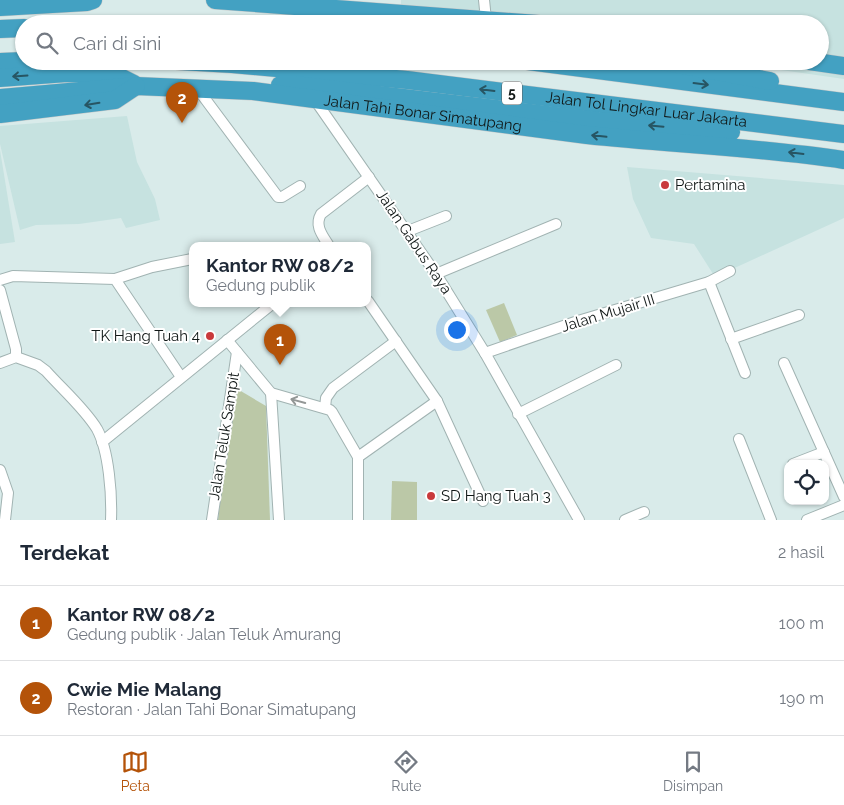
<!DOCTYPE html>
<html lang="id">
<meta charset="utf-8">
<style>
:root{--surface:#fff;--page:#f6f6f7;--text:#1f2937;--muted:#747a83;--line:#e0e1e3;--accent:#b45309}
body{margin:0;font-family:Raleway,sans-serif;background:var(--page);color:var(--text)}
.controls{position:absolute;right:15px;bottom:15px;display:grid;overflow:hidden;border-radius:10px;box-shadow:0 1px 4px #0004}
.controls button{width:45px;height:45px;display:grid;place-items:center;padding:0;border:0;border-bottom:1px solid var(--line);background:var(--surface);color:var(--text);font:25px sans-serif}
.you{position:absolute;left:456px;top:329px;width:18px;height:18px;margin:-12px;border:4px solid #fff;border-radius:50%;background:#1a73e8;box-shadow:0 0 0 8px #1a73e833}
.badge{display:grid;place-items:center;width:32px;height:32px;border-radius:50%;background:var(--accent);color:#fff;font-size:16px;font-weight:700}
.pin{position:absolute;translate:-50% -41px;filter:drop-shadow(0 1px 2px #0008)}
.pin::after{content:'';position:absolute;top:26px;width:18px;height:15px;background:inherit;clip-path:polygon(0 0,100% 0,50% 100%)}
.popup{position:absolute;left:189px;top:242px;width:182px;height:65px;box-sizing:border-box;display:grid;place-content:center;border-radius:10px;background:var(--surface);filter:drop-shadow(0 1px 4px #0005);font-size:16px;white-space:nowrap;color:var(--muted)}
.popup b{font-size:19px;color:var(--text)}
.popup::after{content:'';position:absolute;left:50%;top:100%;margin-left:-10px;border:10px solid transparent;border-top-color:var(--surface)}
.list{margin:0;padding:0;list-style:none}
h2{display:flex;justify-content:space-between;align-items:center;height:65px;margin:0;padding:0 20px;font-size:21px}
h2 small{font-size:16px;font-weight:400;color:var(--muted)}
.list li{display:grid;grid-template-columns:32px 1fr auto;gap:15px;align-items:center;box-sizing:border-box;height:75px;padding:0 20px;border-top:1px solid var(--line)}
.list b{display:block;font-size:19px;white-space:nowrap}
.list p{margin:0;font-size:16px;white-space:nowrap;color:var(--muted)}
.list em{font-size:16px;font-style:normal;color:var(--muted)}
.icon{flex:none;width:28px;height:28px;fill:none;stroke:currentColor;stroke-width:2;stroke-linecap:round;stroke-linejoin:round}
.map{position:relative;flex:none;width:844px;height:520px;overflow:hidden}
.search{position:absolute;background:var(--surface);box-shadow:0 1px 4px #0004;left:15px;right:15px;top:15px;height:55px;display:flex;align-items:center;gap:12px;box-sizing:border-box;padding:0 18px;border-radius:28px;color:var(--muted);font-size:19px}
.sheet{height:215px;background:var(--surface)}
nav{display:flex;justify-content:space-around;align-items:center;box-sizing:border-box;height:70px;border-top:1px solid var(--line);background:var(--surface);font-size:14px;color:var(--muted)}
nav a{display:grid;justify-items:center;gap:2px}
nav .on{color:var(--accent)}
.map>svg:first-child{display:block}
</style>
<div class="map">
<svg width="844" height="520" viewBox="0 0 844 520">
<rect width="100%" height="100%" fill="#d9ebea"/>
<!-- built -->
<g fill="#c6e2e0">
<path d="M401,0H844V79L719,61H820V24H401Z"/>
<path d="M127,116L137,162L155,199L160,220L126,228L121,218L79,224L36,225L20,230L0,144V126Z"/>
<path d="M0,150L15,242L0,244Z"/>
<path d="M627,167L844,185V218L715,277L694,244L651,238L633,199Z"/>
</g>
<!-- green -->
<g fill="#bbc8a7">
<path d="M504,303L517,335L500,342L486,310Z"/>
<path d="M234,387L266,406L270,520H218Z"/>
<path d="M392,481L417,482V520H391Z"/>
</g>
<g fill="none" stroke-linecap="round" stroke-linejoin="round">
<defs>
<g id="street">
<path d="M484,0L486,19"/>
<path d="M197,88L278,197H282L300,186"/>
<path d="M315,100L436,274L485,353L579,520"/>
<path d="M408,231L446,216"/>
<path d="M329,246C323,236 314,226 321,214L369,177"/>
<path d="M436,274L556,224"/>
<path d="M115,279L152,267L192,259"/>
<path d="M0,280L13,276L115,279L181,377"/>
<path d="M709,282L745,373"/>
<path d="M0,290L16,349V357"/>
<path d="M368,301L437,401L483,501"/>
<path d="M731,339L799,315"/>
<path d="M227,340L271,393L330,410L332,412L358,457V520"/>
<path d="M485,353L578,321L709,282L730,271"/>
<path d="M0,363L16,357L38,365L46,371C62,389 85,409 97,429C109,451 112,495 111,520"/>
<path d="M784,363L844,497"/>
<path d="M271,393L279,520"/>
<path d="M325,408L326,398L333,388L396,341"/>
<path d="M518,414L616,365"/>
<path d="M739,439L771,520"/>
<path d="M102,442L272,304"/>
<path d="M358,457L437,401"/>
<path d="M793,464L824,452"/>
<path d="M0,470L8,493L5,520"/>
<path d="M212,520L237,352"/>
<path d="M625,520L644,512"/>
<path d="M807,520L844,505"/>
</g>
<g id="highway">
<path d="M215,0L538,24"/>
<path d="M0,7L87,2L93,0"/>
<path d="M338,21L381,24"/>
<path d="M0,29L24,28"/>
<path id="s1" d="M179,61L232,64L407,80L844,134"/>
<path d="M528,61L844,102"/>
<path d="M660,61L770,81"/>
<path d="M809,61L844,66"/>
<path d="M0,62L24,61"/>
<path d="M0,78L67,73L106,74L120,77L134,84"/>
<path d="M280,85H295L598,121L731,132"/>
<path id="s2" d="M0,98L136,86L253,91L587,135C672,144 758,147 844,160"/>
<path d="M0,114L115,100L136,86"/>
</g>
</defs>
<!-- street casing -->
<use href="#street" stroke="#a1b3b2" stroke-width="12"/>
<!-- highway casing -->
<use href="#highway" stroke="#c6c7c7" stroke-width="19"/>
<!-- street -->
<use href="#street" stroke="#fff" stroke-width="10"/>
<!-- highway -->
<use href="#highway" stroke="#43a1c2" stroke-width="18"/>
</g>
<!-- one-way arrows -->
<defs><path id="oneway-shaft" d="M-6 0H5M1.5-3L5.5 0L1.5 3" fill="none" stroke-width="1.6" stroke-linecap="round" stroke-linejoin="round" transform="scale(1.25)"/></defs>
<g stroke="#275563">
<use href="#oneway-shaft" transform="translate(20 76) rotate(176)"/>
<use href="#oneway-shaft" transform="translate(701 84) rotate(7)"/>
<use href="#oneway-shaft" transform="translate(487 90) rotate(-173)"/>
<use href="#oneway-shaft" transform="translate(92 104) rotate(171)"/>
<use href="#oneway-shaft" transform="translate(656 126) rotate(-175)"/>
<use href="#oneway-shaft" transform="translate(599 136) rotate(-174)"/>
<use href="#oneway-shaft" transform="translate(796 153) rotate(-173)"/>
</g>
<use stroke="#939796" href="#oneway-shaft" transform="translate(298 401) rotate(-165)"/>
<!-- markers -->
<g fill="#c93a3c" stroke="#fff" stroke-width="2">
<circle cx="665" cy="185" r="5"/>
<circle cx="210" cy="336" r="5"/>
<circle cx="431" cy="496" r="5"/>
</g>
<g text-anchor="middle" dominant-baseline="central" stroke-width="4" stroke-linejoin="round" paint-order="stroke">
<!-- shield labels -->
<rect fill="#fff" stroke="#585d5c" stroke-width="1" x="502" y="81.5" width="20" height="23" rx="4"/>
<g font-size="14" font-weight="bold" fill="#101716">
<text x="512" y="93">5</text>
</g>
<!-- street labels -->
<g font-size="15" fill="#101716" stroke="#fff">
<text stroke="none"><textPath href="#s1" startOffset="470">Jalan Tol Lingkar Luar Jakarta</textPath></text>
<text stroke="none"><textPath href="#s2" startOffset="425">Jalan Tahi Bonar Simatupang</textPath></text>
<text transform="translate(414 242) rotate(56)">Jalan Gabus Raya</text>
<text transform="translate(608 313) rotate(-17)">Jalan Mujair III</text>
<text transform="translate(224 436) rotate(-81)">Jalan Teluk Sampit</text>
</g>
<!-- poi labels -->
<g font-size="15" fill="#101716" stroke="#fff" text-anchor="start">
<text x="675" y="185">Pertamina</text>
<text x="200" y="336" text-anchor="end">TK Hang Tuah 4</text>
<text x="441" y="496">SD Hang Tuah 3</text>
</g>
</g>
</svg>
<div class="controls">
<button><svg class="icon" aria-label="locate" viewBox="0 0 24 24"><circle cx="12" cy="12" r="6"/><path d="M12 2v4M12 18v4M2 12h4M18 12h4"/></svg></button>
</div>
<div class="you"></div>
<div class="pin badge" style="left:280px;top:365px">1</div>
<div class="popup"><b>Kantor RW 08/2</b>Gedung publik</div>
<div class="pin badge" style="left:182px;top:123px">2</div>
<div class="search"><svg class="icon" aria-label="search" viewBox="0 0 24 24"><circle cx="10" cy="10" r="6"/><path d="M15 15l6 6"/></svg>Cari di sini</div>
</div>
<section class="sheet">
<h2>Terdekat<small>2 hasil</small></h2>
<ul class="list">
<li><span class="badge">1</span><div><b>Kantor RW 08/2</b><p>Gedung publik · Jalan Teluk Amurang</p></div><em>100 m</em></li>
<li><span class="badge">2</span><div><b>Cwie Mie Malang</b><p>Restoran · Jalan Tahi Bonar Simatupang</p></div><em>190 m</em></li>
</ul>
</section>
<nav>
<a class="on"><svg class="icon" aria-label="map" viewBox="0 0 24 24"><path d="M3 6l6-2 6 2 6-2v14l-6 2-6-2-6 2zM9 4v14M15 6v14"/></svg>Peta</a>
<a><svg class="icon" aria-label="directions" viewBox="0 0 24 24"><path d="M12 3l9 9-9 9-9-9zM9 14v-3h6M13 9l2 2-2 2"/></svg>Rute</a>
<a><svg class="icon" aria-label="saved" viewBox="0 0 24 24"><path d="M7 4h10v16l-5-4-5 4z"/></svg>Disimpan</a>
</nav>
